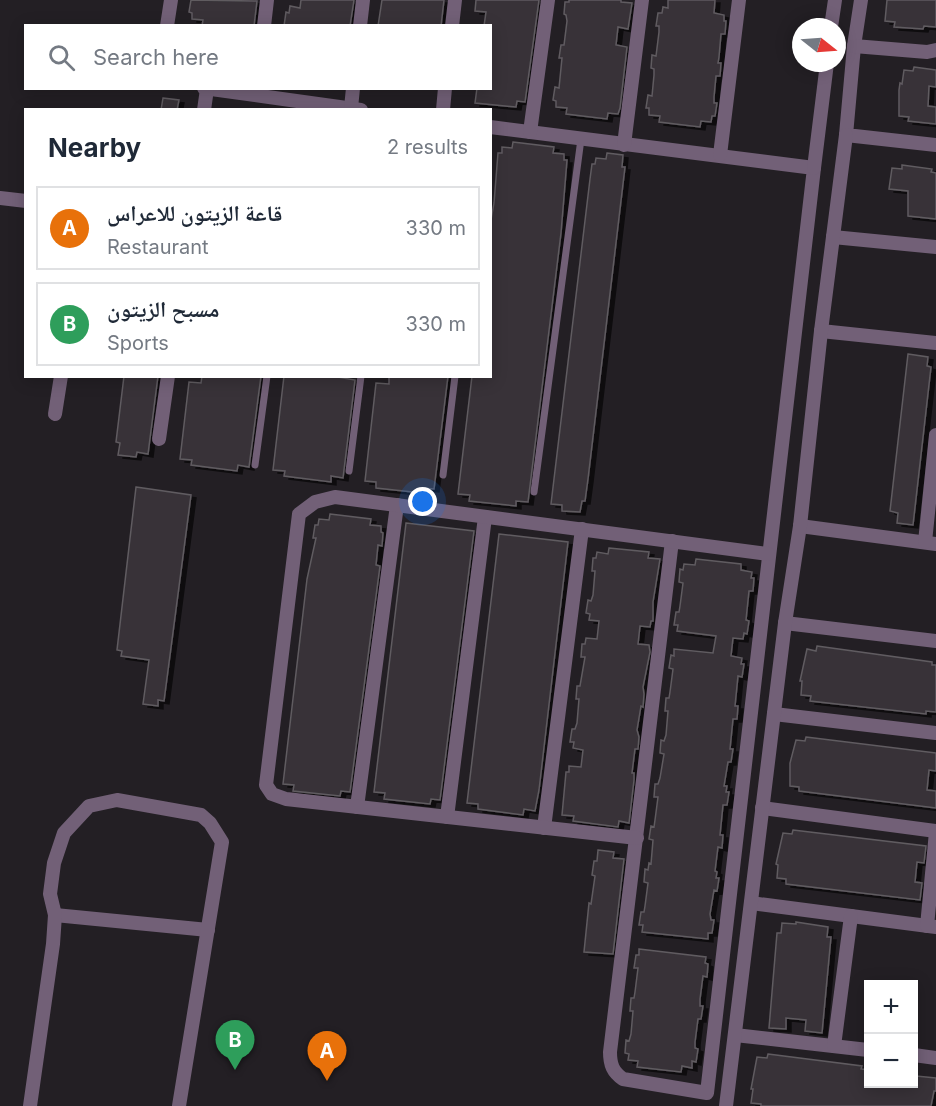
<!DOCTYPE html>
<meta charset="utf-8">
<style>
:root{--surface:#fff;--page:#f2f2f3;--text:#1f2937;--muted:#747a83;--line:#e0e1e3;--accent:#d93025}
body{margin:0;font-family:Inter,"Noto Naskh Arabic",sans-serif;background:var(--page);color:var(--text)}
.controls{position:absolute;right:18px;bottom:18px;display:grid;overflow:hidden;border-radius:0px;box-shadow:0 3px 15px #0003}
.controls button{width:54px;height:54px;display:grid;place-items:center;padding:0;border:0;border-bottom:2px solid var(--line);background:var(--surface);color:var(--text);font:30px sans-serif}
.compass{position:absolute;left:792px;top:18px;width:54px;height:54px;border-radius:50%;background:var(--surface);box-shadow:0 3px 15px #0003;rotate:107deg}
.you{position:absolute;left:423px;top:502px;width:21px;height:21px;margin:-15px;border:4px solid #fff;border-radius:50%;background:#1a73e8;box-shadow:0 0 0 9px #1a73e833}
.badge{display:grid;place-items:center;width:39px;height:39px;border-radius:50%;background:var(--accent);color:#fff;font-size:20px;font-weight:700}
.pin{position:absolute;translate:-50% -50px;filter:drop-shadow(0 2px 3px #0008)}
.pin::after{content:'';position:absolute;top:32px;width:21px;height:18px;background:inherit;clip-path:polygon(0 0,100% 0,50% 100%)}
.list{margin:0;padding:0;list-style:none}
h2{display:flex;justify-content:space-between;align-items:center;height:78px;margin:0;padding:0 24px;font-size:26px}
h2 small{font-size:20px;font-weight:400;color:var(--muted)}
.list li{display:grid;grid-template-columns:39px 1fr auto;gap:18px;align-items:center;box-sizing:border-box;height:84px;margin:0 12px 12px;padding:0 12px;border:2px solid var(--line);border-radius:0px}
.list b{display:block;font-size:22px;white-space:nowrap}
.list p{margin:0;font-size:20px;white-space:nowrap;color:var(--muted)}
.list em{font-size:20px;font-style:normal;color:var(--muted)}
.icon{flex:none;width:33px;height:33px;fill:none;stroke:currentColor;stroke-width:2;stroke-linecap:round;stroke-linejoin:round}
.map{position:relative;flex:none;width:936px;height:1106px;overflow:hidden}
.search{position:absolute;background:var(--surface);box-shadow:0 3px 15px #0003;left:24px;top:24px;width:468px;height:66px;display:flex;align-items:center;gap:15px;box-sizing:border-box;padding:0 21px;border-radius:0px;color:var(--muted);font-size:22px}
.panel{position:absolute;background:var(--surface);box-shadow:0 3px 15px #0003;left:24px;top:108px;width:468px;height:270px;border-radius:0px}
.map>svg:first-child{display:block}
</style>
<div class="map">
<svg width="936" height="1106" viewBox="0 0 936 1106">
<defs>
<filter id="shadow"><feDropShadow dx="5" dy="3" stdDeviation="0" flood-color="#0009"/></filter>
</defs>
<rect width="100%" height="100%" fill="#231f24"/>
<!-- building -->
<g fill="#373338" stroke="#605b61" stroke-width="1.5" filter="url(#shadow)">
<path d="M191,0L257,1L254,26H202L203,20L192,19V13L189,12Z"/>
<path d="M301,0H354L350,26H284L286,12L289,13L290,6L300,8Z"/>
<path d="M382,0H444L441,26H378Z"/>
<path d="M476,0H539L525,102L517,101L516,107L475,103L477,88H490V26H484L486,12L475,11Z"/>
<path d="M569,0H621V2L632,3L628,29L618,27L616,45L627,47L620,108L618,114L608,113L607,119L566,114L567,108L556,107V101L553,100L555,87L559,88L562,58H559L561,45H564L567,21L566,15L564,14L565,2H569Z"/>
<path d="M668,0H715L714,13L724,15V21H726L725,34H721L719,57L718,63H721L720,76H716L714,97V103H717L715,116H712L711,122L701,121L700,127L659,122L660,116L649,115V108H646L648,95L652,96L654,75V69L651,68L652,55L656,56L659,32V26H656L658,13H662L663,7L668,8Z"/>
<path d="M887,0H936V27L924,26L923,29L894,27L895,22L885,21Z"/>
<path d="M914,67L936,70V87L929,86L928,106L936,107V124L908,121L909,117L899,116V90L900,83L902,84L904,70L913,71Z"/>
<path d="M163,98L179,100L177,110H161Z"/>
<path d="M513,142L554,147L553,153L564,154V160H567L561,233L529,494L528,502L516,501V506L469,501L470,495L458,494L472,376H490V225L494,203L498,153H502V147L512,148Z"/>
<path d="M607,153L623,155L622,167H625L588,479L585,501H582L580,512L562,511V505L551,504L590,179L592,164H595L596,158L606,159Z"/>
<path d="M902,165L932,169L931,172L936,173V219L908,216V191L889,189L892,168L902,169Z"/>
<path d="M908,354L928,357L927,366L931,367L913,525L897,523L898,513L890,511Z"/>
<path d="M124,376H158L148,454L137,452L136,457L118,455L120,443L116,442Z"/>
<path d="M202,376H261L249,467L238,465L237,471L191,465L192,460L180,459L189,382L201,383Z"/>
<path d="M284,376H332L355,380L343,478L331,476V482L284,476L285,471L273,470Z"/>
<path d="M389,376H448L434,489L423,488L422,493L376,488V482L365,481L376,383L389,384Z"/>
<path d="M136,487L191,495L164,701L158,700V706L143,704L149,660L121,656L122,651L117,650Z"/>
<path d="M330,514L371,519L370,525L381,526V532L383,533L382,546L378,545L376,565L380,566L350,792L341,791L340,796L293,791L294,785L283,784L307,579L316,538H313L315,525H318L319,519L329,520Z"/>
<path d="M406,523L474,531L440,800L431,799L430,804L384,799L385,793L374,792Z"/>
<path d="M499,534L568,542L539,790L535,811L524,809L523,815L478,809V804L467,803Z"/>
<path d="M609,548L649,552L648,558L660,559L653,602V621H651L650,627L640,626L638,644L649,645L650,652L643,687L644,694L643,707L641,706L637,730L639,737L638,749H635L632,773H634V780L629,823L619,821L618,827L573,821L574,816L562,815L566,772H569V766L581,767L583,750L573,748L574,742H570L572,729H575L577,723L579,699H576L577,686H580L585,657H581L582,644H585L586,638L597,639L599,621L589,620L590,614L586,613L588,600L591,601L593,595L595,571H592L593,558H596L597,552L608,554Z"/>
<path d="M696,559L741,564V570L752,572L751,578H754L753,591H749L746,620L749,621L747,634L744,633L743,639L733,638L731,656L742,658L741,664H744L742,677L738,676L735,706H738L737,719H733L730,749H733L731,762H728L724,786H727L726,792H729L727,805H723L720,835H723L722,848L718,847L715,871L717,872L716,878H719L717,891L714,890L710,914L711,920H714L712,933H708V939L642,932L643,925H639L641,912H644L645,906L648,883L644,882L645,869L648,870L649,863L651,864L653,840L649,839L651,826L654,827L655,820L658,797H654L655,784H658L660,778L664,754L660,753L661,740L664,741L666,735L668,711H665L666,698H669L670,692L673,669L669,668L671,655L674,656V649L713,653L716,636L677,631L678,625H674L676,612H679L680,606L683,583L679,582L680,569L683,570L684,564L695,565Z"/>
<path d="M817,646L932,662V665H936V712L926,711V714L810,701L811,696L801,695L802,681H800L807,649L816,651Z"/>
<path d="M806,737L936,753V771L929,770L927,790L936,791V808L799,791V787L790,786V763L796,740L805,741Z"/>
<path d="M793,830L926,846L924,863L917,862L915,882L922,883L920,900L786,884V879L777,878L778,865L776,864L783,833L792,834Z"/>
<path d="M598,850L614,852L613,858L624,859L613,954L584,952L589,903L591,904L595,876L592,875L594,861H597Z"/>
<path d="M796,922L828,927L827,937H831L822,1033L805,1031L806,1020L786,1018V1029L769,1028L777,933H781L782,923L796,924Z"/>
<path d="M639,949L706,957L705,963L708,964L707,977L703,976L700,999V1006H703L701,1019H698L695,1042V1048L698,1049L696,1062L692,1061V1068L682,1066L681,1072L637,1067L638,1061L628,1060L629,1054L625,1053L626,1040L629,1041L631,1034L633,1011H630L631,998H634L635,992L638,968H634L636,955H639Z"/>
<path d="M768,1054L862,1066L861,1069L868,1070V1083H914V1076H916L936,1078V1091H934L931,1106H761V1104L751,1103L753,1089H751L757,1057L767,1058Z"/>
</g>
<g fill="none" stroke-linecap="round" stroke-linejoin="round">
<!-- lane -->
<g stroke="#726077" stroke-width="7">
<path d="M255,465L267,376"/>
<path d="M349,471L361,376"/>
<path d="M443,475L455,376"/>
<path d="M534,492L581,139"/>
</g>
<!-- street -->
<g stroke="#726077" stroke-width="14">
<path d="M861,0L854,46L846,135L936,145"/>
<path d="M167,26L171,0"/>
<path d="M264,26L267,0"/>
<path d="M360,26L363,0"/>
<path d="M452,26L455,0"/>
<path d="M831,27L835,0"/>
<path d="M854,46L927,52L936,50"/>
<path d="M204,88L361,110"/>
<path d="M351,108L353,88"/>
<path d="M204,110L207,89"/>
<path d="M443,110L445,88"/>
<path d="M490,127L814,168L707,1093L623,1079C613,1072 610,1065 610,1052L672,541"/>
<path d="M530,132L548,0"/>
<path d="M624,145L642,0"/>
<path d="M720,155L739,0"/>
<path d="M814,168L827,63"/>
<path d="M0,198L26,201"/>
<path d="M833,237L936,247"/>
<path d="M821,331L936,343"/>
<path d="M55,414L61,376"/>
<path d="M159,439L168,376"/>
<path d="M800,526L936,544"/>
<path d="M925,542L936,435"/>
<path d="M785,623L936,641"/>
<path d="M774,714L936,733"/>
<path d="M357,807L397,505"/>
<path d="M762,808L936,831"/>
<path d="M447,817L485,517"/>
<path d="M544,828L582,529"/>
<path d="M637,838L286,799L272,794L266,785L299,514L315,502L335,497L768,554"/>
<path d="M751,903L936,927"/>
<path d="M55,915L208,930"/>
<path d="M927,926L936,832"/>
<path d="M735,1035L868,1050"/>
<path d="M834,1046L851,916"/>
<path d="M914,1055L936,1058"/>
<path d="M30,1106L53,944L55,915L50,894L54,863L64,833L89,806L117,800L201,815L210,823L222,842L179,1106"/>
<path d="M726,1106L785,623L800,526L821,331L846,135"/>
</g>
</g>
</svg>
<div class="controls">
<button>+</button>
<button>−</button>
</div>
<svg class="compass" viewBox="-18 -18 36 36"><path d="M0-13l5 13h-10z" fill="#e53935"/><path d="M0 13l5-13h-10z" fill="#747a83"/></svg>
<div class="you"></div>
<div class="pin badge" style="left:327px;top:1081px;background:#e8710a">A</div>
<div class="pin badge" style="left:235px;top:1070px;background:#2e9e5b">B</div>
<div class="search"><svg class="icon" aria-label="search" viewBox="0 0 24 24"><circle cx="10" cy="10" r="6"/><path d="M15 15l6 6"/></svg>Search here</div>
<section class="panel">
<h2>Nearby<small>2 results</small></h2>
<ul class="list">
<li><span class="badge" style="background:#e8710a">A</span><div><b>قاعة الزيتون للاعراس</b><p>Restaurant</p></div><em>330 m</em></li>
<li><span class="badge" style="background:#2e9e5b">B</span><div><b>مسبح الزيتون</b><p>Sports</p></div><em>330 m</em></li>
</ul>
</section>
</div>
